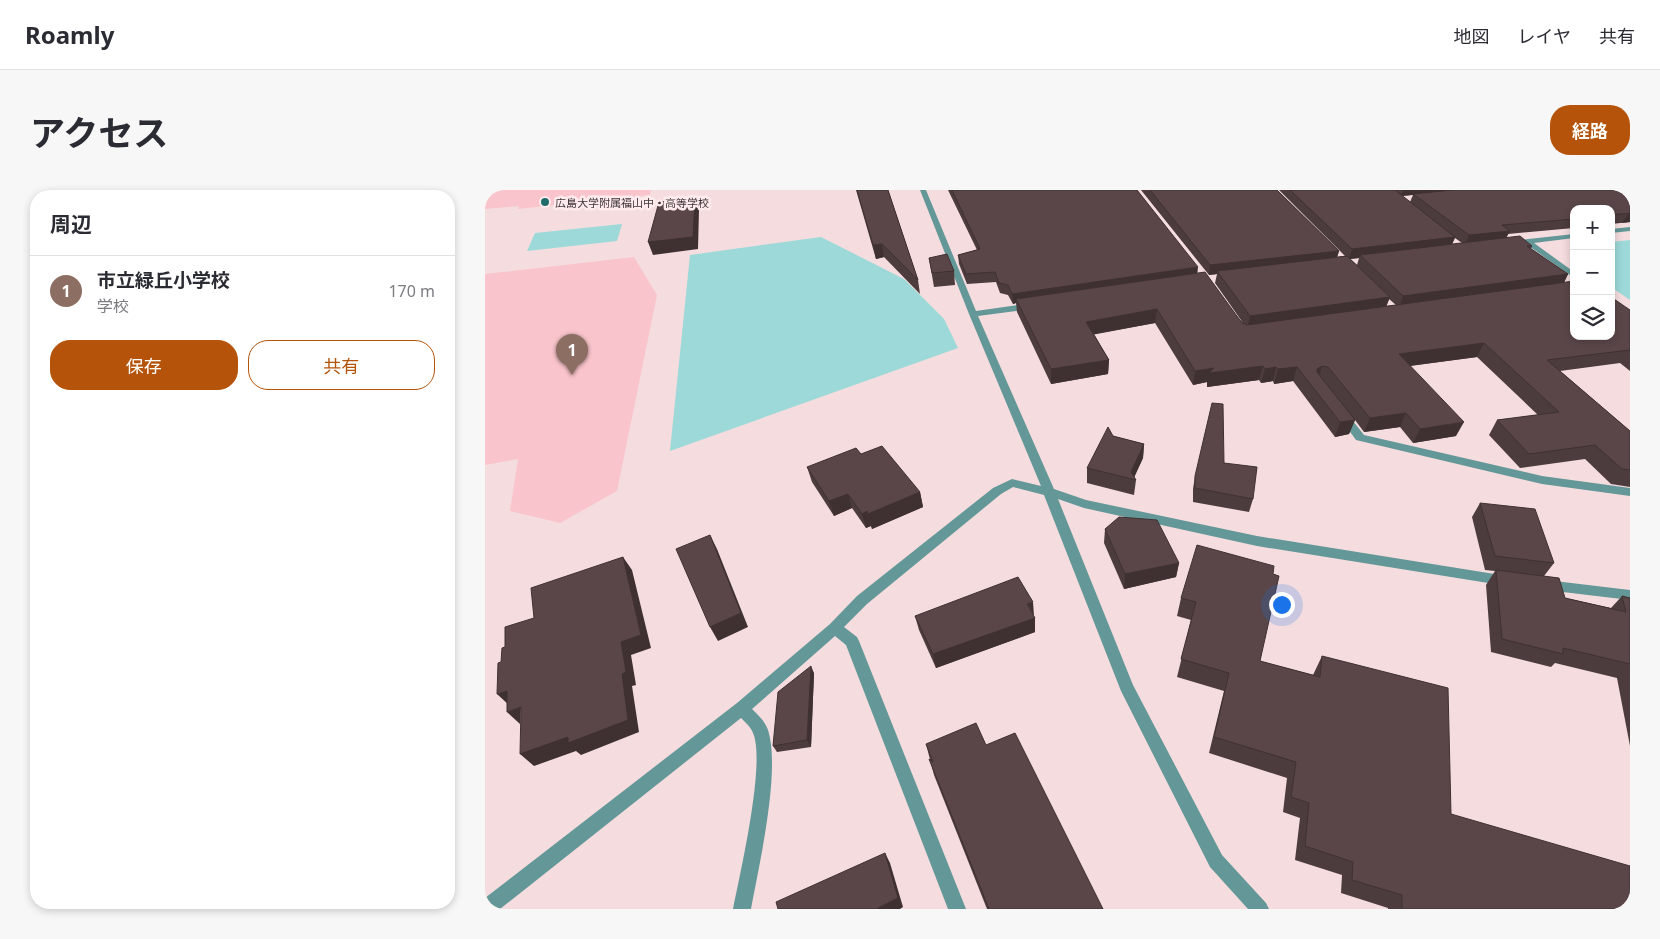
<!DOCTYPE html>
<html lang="ja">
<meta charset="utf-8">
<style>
:root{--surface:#fff;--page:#f7f7f7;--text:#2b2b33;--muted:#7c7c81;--line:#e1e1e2;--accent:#b45309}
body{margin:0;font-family:"Noto Sans","Noto Sans JP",sans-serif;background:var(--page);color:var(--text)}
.controls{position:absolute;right:15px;top:15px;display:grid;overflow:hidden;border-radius:10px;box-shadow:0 2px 8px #0003}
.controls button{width:45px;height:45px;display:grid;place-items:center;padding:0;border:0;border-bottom:1px solid var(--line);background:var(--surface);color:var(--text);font:25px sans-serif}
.you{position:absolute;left:796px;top:414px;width:18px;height:18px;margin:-12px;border:4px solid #fff;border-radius:50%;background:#1a73e8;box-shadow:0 0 0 8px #1a73e833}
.badge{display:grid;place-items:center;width:32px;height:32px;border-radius:50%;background:var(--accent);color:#fff;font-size:16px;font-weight:700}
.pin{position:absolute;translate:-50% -41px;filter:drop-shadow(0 1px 2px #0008)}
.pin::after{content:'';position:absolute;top:26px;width:18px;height:15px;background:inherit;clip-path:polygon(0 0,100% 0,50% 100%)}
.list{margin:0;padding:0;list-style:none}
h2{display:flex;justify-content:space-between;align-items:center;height:65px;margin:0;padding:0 20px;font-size:21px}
h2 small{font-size:16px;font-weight:400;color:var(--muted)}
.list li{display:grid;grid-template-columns:32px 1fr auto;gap:15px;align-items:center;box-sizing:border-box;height:70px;padding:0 20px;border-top:1px solid var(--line)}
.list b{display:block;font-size:19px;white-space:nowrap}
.list p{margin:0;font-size:16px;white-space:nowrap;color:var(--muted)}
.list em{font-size:16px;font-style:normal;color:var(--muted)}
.actions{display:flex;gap:10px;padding:15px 20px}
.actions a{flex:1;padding:11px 0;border:1px solid var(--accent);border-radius:20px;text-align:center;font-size:18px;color:var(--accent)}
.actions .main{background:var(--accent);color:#fff}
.icon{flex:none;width:28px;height:28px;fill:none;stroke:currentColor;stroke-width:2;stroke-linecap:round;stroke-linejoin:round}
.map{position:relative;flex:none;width:1145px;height:719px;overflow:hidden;border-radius:20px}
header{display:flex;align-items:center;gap:30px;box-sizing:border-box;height:70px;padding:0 25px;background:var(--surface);border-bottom:1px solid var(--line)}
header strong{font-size:24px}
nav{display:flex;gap:28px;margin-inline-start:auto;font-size:18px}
.intro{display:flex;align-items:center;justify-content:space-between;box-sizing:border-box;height:120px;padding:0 30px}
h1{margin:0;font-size:35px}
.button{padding:12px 22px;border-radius:20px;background:var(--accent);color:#fff;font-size:18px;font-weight:700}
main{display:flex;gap:30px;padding:0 30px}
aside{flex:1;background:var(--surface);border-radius:20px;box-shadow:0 2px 8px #0003}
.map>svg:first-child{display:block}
</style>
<header>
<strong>Roamly</strong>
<nav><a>地図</a><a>レイヤ</a><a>共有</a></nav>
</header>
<div class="intro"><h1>アクセス</h1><a class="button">経路</a></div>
<main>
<aside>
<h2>周辺<small></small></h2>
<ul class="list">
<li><span class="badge" style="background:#8d6e63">1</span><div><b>市立緑丘小学校</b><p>学校</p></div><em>170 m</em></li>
</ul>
<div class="actions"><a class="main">保存</a><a>共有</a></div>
</aside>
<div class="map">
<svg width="1145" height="719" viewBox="0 0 1145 719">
<rect width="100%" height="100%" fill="#f5dddf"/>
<!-- green -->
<g fill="#f9c4cb">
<path d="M0,0H166L165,5L33,19L34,16L0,19Z"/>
<path d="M149,67L172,105L132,301L75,333L25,321L33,269L0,275V84Z"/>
</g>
<!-- water -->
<g fill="#9cd9d8">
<path d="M137,34L132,51L42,61L50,43Z"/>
<path d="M336,47L419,89L459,129L473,158L185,261L205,65Z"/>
<path d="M1145,50V110L1126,97V52Z"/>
</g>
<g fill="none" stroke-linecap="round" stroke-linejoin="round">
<!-- minor -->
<g fill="#649797" fill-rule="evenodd">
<path d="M435,0H441L491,121L547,113L551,116L547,119L493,126L569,299L601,310L772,346L1022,386L1027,387L1028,391L1027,395L1022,396L772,356L599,318L573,309L648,495L737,665L781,713L784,719H763L725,677L636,501L559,305L528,297L516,304L382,414L359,437L372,447L374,451L481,719H463L361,455L350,446L267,519C273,525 280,531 283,540C296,581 274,675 266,719H248C255,684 281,572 268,543C266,537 260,532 256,528L15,719H0V708L252,513L345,434L372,406L508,298L527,289L556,296L484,124Z"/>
<path d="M1145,37V41L1126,43V39Z"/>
<path d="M1089,44V48L1049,53L1089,82V88L1041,54L1025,55L1021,53L1025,51Z"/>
<path d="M857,221L861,222L879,245L1057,286L1145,298V306L1057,294L871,250L852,224Z"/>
<path d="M1061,390L1145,400V410L1061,400L1056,399L1054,395L1056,391Z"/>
</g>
</g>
<!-- wall -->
<g fill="#4d3c3e" fill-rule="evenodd">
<path d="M371,0H403L433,90L435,104L399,67L391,69Z"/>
<path d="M463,0H652L712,83L758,133L730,93L732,84L724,85L656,0H792L854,61L852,67L860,66L794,0H1145V32L1126,34V19H1089V38L1023,44L1021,48L1047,56L1046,59L1083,84L1079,93L1145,120V181L1135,173L1075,181L1145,241V297L1126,294L1100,269L1035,278L1004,245L1012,230L1053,225L992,167L925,176L971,246L928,253L915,237L879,242L870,230L864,244L850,247L808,191L789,194L788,191L776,193L774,190L722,197V192L708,195L670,133L609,144L624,170L623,184L566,194L532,122L531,113L528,114L523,105L515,103L511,92L482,94L474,74L473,65L492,60ZM928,5L925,12L917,6ZM970,48L977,53L967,54ZM874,68L872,75L865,69ZM904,109L911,115L901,116Z"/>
<path d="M444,68L469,81L470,95L449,97Z"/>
<path d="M628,246L659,254L658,268L649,287L651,290L649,305L602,293V278Z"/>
<path d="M376,264L435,302L438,317L387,339L386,336L381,338L367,318L349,326L327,292L322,277Z"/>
<path d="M739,273L768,309L764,322L708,312V299L710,286Z"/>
<path d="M995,313L1069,373L1059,386L1080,408L1126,418L1137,406L1145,408V556L1132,488L1070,473L1066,477L1006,462L1001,395L1010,381L1000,380L987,327Z"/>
<path d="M620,339L694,373L691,387L639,399L619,353Z"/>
<path d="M788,384L775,471L828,485L837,466L966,624L1145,719H903V718L856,703L857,685L810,670L815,628L798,622L802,588L724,563L739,501L692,487L706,430L692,426L696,408Z"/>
<path d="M430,426L550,428V442L451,478L434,440Z"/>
<path d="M329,483L326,557L292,562L288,556Z"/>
<path d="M441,554L501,555L618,719H502L449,585Z"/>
</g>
<!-- shaded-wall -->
<g fill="#3f3132">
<path d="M918,0H975L916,6Z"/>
<path d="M210,8L214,20L213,59L168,65L163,52Z"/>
<path d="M1145,23V32L1137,33L1143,24Z"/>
<path d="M1025,41L1020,50L980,55L984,45Z"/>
<path d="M970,47L966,57L875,65L874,68L864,69L867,59Z"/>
<path d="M397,54L399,67L391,69L388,55Z"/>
<path d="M854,61L851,71L732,81V84L724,85L725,75Z"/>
<path d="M713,77L712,87L531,109V113L528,114L527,104Z"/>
<path d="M1083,84L1077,96L914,118L918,106Z"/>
<path d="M905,107L900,120L762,139L765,126Z"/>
<path d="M672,119L670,133L601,146V132Z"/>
<path d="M999,153L992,167L908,178L914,164Z"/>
<path d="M624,170L623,184L566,194V179Z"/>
<path d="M778,176L774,190L722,197V192L708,195L710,181L729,178Z"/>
<path d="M837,176L833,190L828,193L832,179Z"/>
<path d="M791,177L788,191L776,193L780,179Z"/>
<path d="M812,177L808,191L789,194L793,179Z"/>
<path d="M921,223L915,237L879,242L885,228Z"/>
<path d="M870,230L864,244L850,247L855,232Z"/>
<path d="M979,232L971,246L928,253L935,239Z"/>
<path d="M659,254L658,268L648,290L646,282Z"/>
<path d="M435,302L438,317L387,339L383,324Z"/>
<path d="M363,304L367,318L349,326L344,311Z"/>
<path d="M382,321L386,336L381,338L377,324Z"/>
<path d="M225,345L232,359L263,437L233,451L225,437Z"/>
<path d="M138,367L147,380L166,458L146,465L151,495L147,496L154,542L96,565L91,561L49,576L35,564L137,484L136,452Z"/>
<path d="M694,373L691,387L639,399L640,384Z"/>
<path d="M548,412L549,426L542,414Z"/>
<path d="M550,428V442L451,478L448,464Z"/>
<path d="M326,476L329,483L326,557L322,550Z"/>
<path d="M22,501L25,516L12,504Z"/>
<path d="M36,517L35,534L22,522Z"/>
<path d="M400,663L405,673L418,717L415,719H393Z"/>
</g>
<!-- building -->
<g fill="#5a4648" stroke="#3f3132">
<path d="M372,0H403L433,90L397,54L388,55Z"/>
<path d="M467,0H652L713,77L527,104L523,95L514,93L510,82L481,84L473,65L495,59Z"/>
<path d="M665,0H792L854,61L725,75Z"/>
<path d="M805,0H910L970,47L867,59Z"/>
<path d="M967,0H1145V23L1126,25V19H1089V29L1017,35L1025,41L984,45L928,4Z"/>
<path d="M210,8L208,47L163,52L174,12Z"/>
<path d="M1035,46L1047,56H1042L1083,84L918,106L875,65Z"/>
<path d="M462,64L469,81L447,83L444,68Z"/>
<path d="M862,66L905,107L765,126L732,81Z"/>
<path d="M720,82L757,133L762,135L1089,91V146H1126V107L1145,120V160L1062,170L1145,241V280L1137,279L1110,255L1044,264L1012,230L1074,222L999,153L914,164L979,232L935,239L921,223L885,228L843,177L837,176L832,179V182L870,230L855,232L812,177L793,179L791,177L780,179L778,176L724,183L729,178L710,181L672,119L601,132L624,170L566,179L531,109Z"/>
<path d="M727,213L738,214L739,273L772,277L768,309L710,298V286Z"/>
<path d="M623,237L628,246L659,254L646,282L651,290L602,278Z"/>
<path d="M397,256L435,302L383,324L382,321L377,324L363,304L344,311L322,277L371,258L376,264Z"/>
<path d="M995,313L1050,319L1069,373L1010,366Z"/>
<path d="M634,327L672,330L694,373L640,384L620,339Z"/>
<path d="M225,345L256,423L225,437L191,359Z"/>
<path d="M712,355L789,376L788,384L794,386L775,471L835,487L837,466L963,498L966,624L1145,676V719H917V705L867,690L868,672L820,656L824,613L806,607L811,572L729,547L744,483L696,469L711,412L696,408Z"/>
<path d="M138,367L156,445L136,452L141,482L137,484L143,530L83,553V547L35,564L36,517L22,522V501L12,504L13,473L16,472L17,458L20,457V437L49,428L46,398Z"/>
<path d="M1011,380L1074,388L1080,408L1141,422L1137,406L1145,408V474L1078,458V464L1017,449Z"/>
<path d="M533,387L548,412L542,414L550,428L448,464L430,426Z"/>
<path d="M326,476L322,550L288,556L293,502Z"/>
<path d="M491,533L501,555L530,543L618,719H504L444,569L448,572L441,554Z"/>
<path d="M400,663L413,708L393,718V719H293L291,712Z"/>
</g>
<!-- markers -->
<circle fill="#1f6c6b" stroke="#ffebed" stroke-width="2" cx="60" cy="12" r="5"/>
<g text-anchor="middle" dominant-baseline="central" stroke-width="5" stroke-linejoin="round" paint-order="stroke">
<!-- far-poi labels -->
<g font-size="11" fill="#403638" stroke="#ffebed" text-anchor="start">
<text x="70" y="12">広島大学附属福山中・高等学校</text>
</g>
</g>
</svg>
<div class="controls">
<button>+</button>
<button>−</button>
<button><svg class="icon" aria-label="layers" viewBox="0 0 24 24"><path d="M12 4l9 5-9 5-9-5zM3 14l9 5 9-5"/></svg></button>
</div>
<div class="you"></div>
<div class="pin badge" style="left:87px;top:185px;background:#8d6e63">1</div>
</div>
</main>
